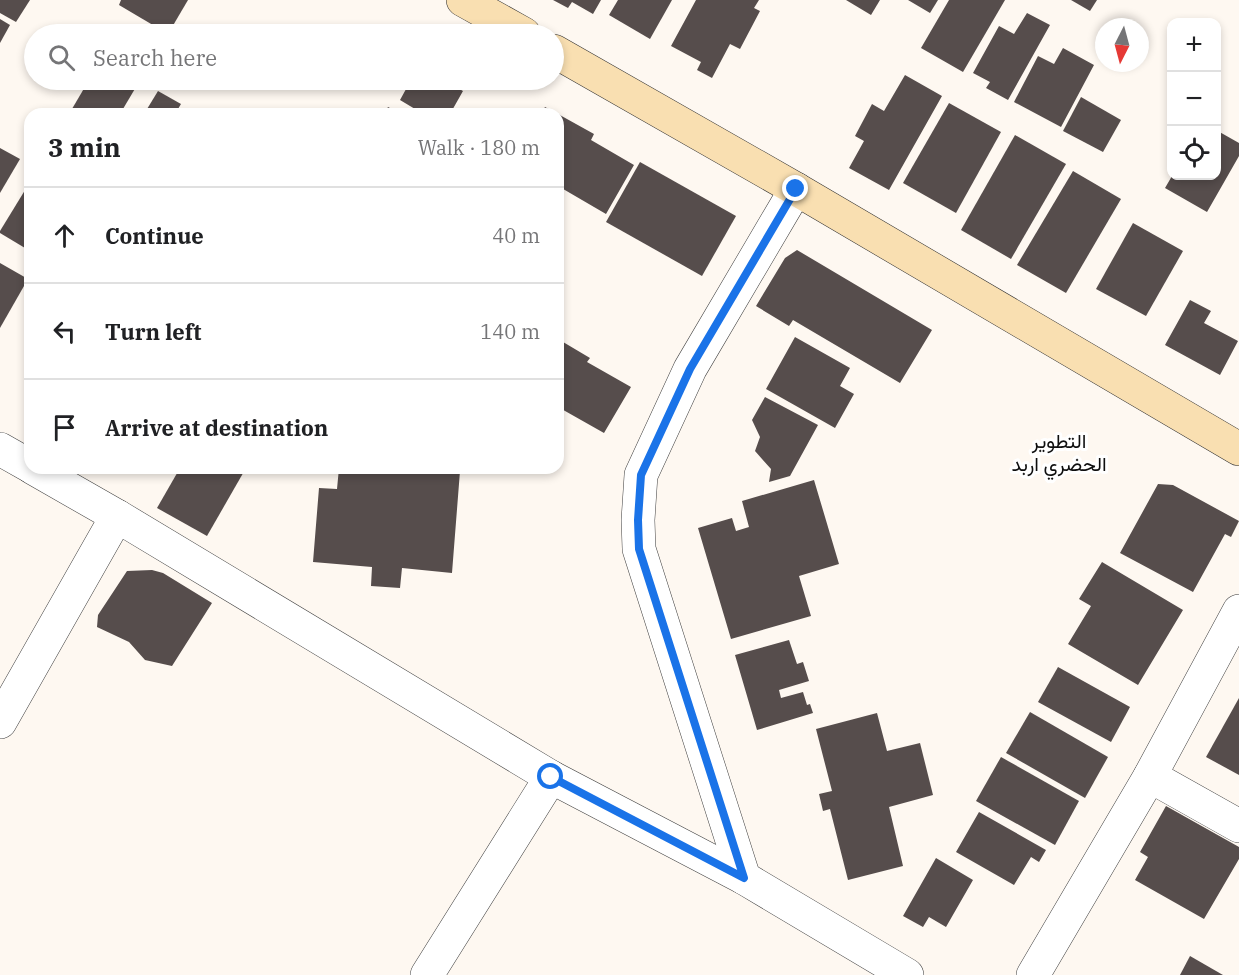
<!DOCTYPE html>
<meta charset="utf-8">
<style>
:root{--surface:#fff;--page:#f6f6f6;--text:#202124;--muted:#757577;--line:#e0e0e0}
body{margin:0;font-family:"IBM Plex Serif",Vazirmatn,serif;background:var(--page);color:var(--text)}
.controls{position:absolute;right:18px;top:18px;display:grid;overflow:hidden;border-radius:12px;box-shadow:0 3px 9px #0003}
.controls button{width:54px;height:54px;display:grid;place-items:center;padding:0;border:0;border-bottom:2px solid var(--line);background:var(--surface);color:var(--text);font:30px sans-serif}
.compass{position:absolute;left:1095px;top:18px;width:54px;height:54px;border-radius:50%;background:var(--surface);box-shadow:0 3px 9px #0003;rotate:186deg}
.stop{position:absolute;width:18px;height:18px;margin:-14px;border:4px solid #1a73e8;border-radius:50%;background:#fff}
.stop.end{background:#1a73e8;border-color:#fff;box-shadow:0 2px 6px #0008}
.list{margin:0;padding:0;list-style:none}
h2{display:flex;justify-content:space-between;align-items:center;height:78px;margin:0;padding:0 24px;font-size:26px}
h2 small{font-size:20px;font-weight:400;color:var(--muted)}
.list li{display:grid;grid-template-columns:39px 1fr auto;gap:18px;align-items:center;box-sizing:border-box;height:96px;padding:0 24px;border-top:2px solid var(--line)}
.list b{display:block;font-size:22px;white-space:nowrap}
.list em{font-size:20px;font-style:normal;color:var(--muted)}
.icon{flex:none;width:33px;height:33px;fill:none;stroke:currentColor;stroke-width:2;stroke-linecap:round;stroke-linejoin:round}
.map{position:relative;flex:none;width:1239px;height:975px;overflow:hidden}
.search{position:absolute;background:var(--surface);box-shadow:0 3px 9px #0003;left:24px;top:24px;width:540px;height:66px;display:flex;align-items:center;gap:15px;box-sizing:border-box;padding:0 21px;border-radius:33px;color:var(--muted);font-size:22px}
.panel{position:absolute;background:var(--surface);box-shadow:0 3px 9px #0003;left:24px;top:108px;width:540px;height:366px;border-radius:18px}
.map>svg:first-child{display:block}
</style>
<div class="map">
<svg width="1239" height="975" viewBox="0 0 1239 975">
<rect width="100%" height="100%" fill="#fef8f1"/>
<!-- building -->
<g fill="#564d4c">
<path d="M0,0H30L16,22L0,13Z"/>
<path d="M121,0H188L168,34L119,5Z"/>
<path d="M553,0H601L593,14L572,2L568,8Z"/>
<path d="M618,0H672L650,39L609,15Z"/>
<path d="M696,0H759L754,8L760,11L740,49L730,44L712,78L697,70L701,62L671,46Z"/>
<path d="M846,0H880L871,15Z"/>
<path d="M908,0H938L930,13Z"/>
<path d="M949,0H1005L963,72L921,48Z"/>
<path d="M1071,0H1097L1090,11Z"/>
<path d="M1027,13L1050,25L1008,100L986,88L990,82L973,73L999,26L1014,34Z"/>
<path d="M0,19L10,25L0,43Z"/>
<path d="M1063,48L1094,65L1061,127L1014,102L1038,56L1054,64Z"/>
<path d="M905,75L942,96L889,190L849,168L864,141L855,136L872,104L884,111Z"/>
<path d="M89,80H122L136,87L120,114H69Z"/>
<path d="M411,80H443L463,91L450,114H412L415,109L400,100Z"/>
<path d="M158,91L181,104L175,114H144Z"/>
<path d="M1081,97L1121,120L1103,152L1063,131Z"/>
<path d="M949,103L1001,132L956,213L903,183Z"/>
<path d="M388,107L401,114H384Z"/>
<path d="M545,107L558,114H541Z"/>
<path d="M558,114L594,134L591,140L634,165L606,214L558,186Z"/>
<path d="M1216,130L1239,143V156L1207,212L1165,188L1172,176H1216Z"/>
<path d="M1015,135L1066,164L1011,259L961,230Z"/>
<path d="M0,148L20,159L0,193Z"/>
<path d="M640,162L736,216L702,276L606,222Z"/>
<path d="M1073,171L1121,199L1066,293L1017,265Z"/>
<path d="M30,182V251L0,233V231Z"/>
<path d="M1133,223L1183,251L1146,316L1096,289Z"/>
<path d="M797,250L932,330L900,383L793,320L789,326L756,306L785,258Z"/>
<path d="M0,263L28,279L0,328Z"/>
<path d="M1190,300L1211,311L1204,323L1238,341L1220,375L1165,345Z"/>
<path d="M795,337L850,368L840,386L854,394L835,428L766,389Z"/>
<path d="M558,339L590,358L587,362L631,387L604,433L558,407Z"/>
<path d="M765,397L818,425L790,476L769,482L771,469L755,451L760,437L752,420Z"/>
<path d="M180,468H246L207,536L157,508Z"/>
<path d="M339,468H436L460,471L452,573L402,568L400,588L371,586L372,567L313,562L319,488L337,489Z"/>
<path d="M814,480L839,564L799,576L811,616L731,639L698,528L732,518L736,531L749,527L742,501Z"/>
<path d="M1158,484L1173,485L1239,521L1231,537L1225,534L1193,592L1120,553Z"/>
<path d="M1102,562L1183,610L1138,685L1068,644L1091,606L1079,599Z"/>
<path d="M152,570L163,573L212,603L172,666L145,660L129,642L97,627L98,615L127,571Z"/>
<path d="M789,640L797,664L803,662L809,681L779,690L781,698L803,692L807,705L810,704L813,713L757,730L735,655Z"/>
<path d="M1058,667L1130,707L1111,742L1038,702Z"/>
<path d="M1239,698V775L1206,757Z"/>
<path d="M1030,712L1108,757L1085,798L1006,753Z"/>
<path d="M877,713L887,751L920,743L933,795L889,807L903,866L848,880L830,809L823,811L819,794L832,791L816,729Z"/>
<path d="M1001,757L1079,801L1055,845L976,801Z"/>
<path d="M1166,806L1239,847V859L1204,919L1135,880L1148,857L1140,852Z"/>
<path d="M979,812L1046,850L1039,862L1031,857L1014,885L956,852Z"/>
<path d="M936,858L973,880L946,927L929,917L923,927L903,916Z"/>
<path d="M1190,956L1223,975H1180Z"/>
</g>
<g fill="none" stroke-linecap="round" stroke-linejoin="round">
<defs>
<g id="street">
<path d="M0,449L30,466"/>
<path d="M33,468L117,516L551,777L744,878L907,975"/>
<path d="M0,722L117,516"/>
<path d="M1150,776L1239,826"/>
<path d="M744,878L639,549L638,520L641,475L690,369L796,189"/>
<path d="M427,975L551,777"/>
<path d="M1033,975L1150,776L1239,611"/>
</g>
<g id="secondary">
<path d="M463,0L524,34"/>
<path d="M554,51L796,189L1239,449"/>
</g>
</defs>
<!-- street casing -->
<use href="#street" stroke="#414141" stroke-width="34"/>
<!-- secondary casing -->
<use href="#secondary" stroke="#303030" stroke-width="34"/>
<!-- street -->
<use href="#street" stroke="#fff" stroke-width="33"/>
<!-- secondary -->
<use href="#secondary" stroke="#f9dfb1" stroke-width="33"/>
</g>
<g fill="none" stroke-linecap="round" stroke-linejoin="round">
<!-- route -->
<path stroke="#1a73e8" stroke-width="8" d="M551,777L744,878L639,549L638,520L641,475L690,369L796,189"/>
</g>
<g text-anchor="middle" dominant-baseline="central" stroke-width="6" stroke-linejoin="round" paint-order="stroke">
<!-- neighbourhood labels -->
<g font-size="20" fill="#0e0e0e" stroke="#fff">
<text x="1059" y="440">التطوير<tspan x="1059" dy="23">الحضري اربد</tspan></text>
</g>
</g>
</svg>
<div class="controls">
<button>+</button>
<button>−</button>
<button><svg class="icon" aria-label="locate" viewBox="0 0 24 24"><circle cx="12" cy="12" r="6"/><path d="M12 2v4M12 18v4M2 12h4M18 12h4"/></svg></button>
</div>
<svg class="compass" viewBox="-18 -18 36 36"><path d="M0-13l5 13h-10z" fill="#e53935"/><path d="M0 13l5-13h-10z" fill="#757577"/></svg>
<div class="stop" style="left:551px;top:777px"></div>
<div class="stop end" style="left:796px;top:189px"></div>
<div class="search"><svg class="icon" aria-label="search" viewBox="0 0 24 24"><circle cx="10" cy="10" r="6"/><path d="M15 15l6 6"/></svg>Search here</div>
<section class="panel">
<h2>3 min<small>Walk · 180 m</small></h2>
<ul class="list">
<li><svg class="icon" aria-label="ahead" viewBox="0 0 24 24"><path d="M12 20V5M6 11l6-6 6 6"/></svg><div><b>Continue</b></div><em>40 m</em></li>
<li><svg class="icon" aria-label="left" viewBox="0 0 24 24"><path d="M17 20v-9H6M10 6l-5 5 5 5"/></svg><div><b>Turn left</b></div><em>140 m</em></li>
<li><svg class="icon" aria-label="arrive" viewBox="0 0 24 24"><path d="M6 21V4h12l-3 4 3 4H6"/></svg><div><b>Arrive at destination</b></div></li>
</ul>
</section>
</div>
